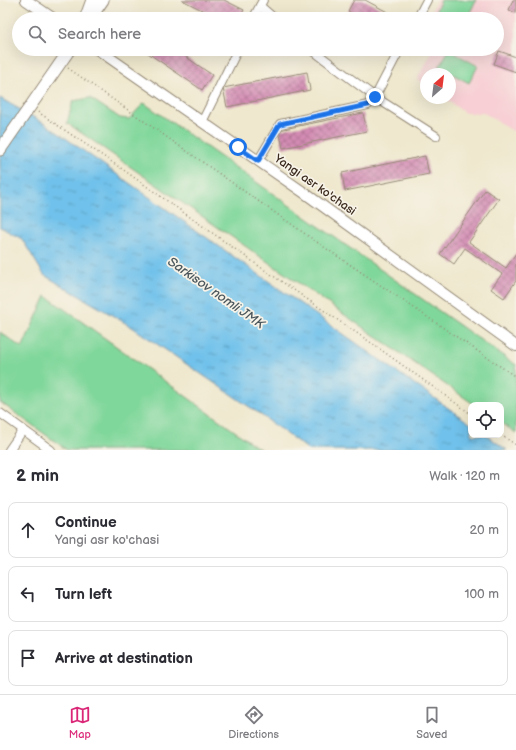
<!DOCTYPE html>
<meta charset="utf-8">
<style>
:root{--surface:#fff;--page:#f2f2f3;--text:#2b2b33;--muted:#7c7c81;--line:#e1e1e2;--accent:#db2777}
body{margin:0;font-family:"Balsamiq Sans",sans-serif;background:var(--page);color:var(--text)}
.controls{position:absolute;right:12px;bottom:12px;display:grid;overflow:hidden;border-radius:8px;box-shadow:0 4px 16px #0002}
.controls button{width:36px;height:36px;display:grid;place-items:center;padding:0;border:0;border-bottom:1px solid var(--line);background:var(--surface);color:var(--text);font:20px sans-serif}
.compass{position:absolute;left:420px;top:68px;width:36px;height:36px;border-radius:50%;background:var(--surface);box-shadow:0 4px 16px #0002;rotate:28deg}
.stop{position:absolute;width:12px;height:12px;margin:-9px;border:3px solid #1a73e8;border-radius:50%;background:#fff}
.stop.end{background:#1a73e8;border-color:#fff;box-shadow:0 1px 4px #0008}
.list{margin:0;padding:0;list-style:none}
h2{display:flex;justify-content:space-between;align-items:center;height:52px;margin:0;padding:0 16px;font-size:17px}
h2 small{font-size:13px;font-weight:400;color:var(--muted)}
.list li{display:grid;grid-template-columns:26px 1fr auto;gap:12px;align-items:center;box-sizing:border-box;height:56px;margin:0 8px 8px;padding:0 8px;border:1px solid var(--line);border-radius:8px}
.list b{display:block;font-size:15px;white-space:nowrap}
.list p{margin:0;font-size:13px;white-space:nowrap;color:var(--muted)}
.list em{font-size:13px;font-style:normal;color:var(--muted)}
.icon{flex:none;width:22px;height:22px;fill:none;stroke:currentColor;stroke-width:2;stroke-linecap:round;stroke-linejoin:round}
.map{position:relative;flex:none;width:516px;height:450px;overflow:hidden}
.search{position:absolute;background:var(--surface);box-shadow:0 4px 16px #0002;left:12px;right:12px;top:12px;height:44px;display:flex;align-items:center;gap:10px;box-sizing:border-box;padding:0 14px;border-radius:22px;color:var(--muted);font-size:15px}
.sheet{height:244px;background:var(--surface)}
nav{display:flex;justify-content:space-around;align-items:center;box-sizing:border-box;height:56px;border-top:1px solid var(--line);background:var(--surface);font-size:11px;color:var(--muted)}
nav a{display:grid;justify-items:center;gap:2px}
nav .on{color:var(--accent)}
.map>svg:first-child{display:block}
</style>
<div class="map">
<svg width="516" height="450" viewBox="0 0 516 450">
<defs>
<pattern id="water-ripples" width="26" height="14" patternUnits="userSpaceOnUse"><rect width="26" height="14" fill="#6fc1eb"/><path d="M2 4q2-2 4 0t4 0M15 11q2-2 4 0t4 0" fill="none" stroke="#5c9dbe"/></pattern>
<pattern id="building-cross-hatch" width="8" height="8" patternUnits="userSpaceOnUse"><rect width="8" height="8" fill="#d38bb3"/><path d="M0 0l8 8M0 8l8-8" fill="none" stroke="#ac7291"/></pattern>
</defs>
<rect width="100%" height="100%" fill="#f7f3e8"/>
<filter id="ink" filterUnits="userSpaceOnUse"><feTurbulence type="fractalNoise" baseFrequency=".025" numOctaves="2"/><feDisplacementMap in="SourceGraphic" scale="8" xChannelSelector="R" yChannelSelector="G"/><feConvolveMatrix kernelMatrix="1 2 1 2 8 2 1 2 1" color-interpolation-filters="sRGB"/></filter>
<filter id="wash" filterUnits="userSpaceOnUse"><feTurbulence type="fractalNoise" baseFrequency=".012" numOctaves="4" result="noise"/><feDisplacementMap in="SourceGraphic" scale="16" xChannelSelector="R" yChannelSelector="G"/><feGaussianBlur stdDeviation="0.9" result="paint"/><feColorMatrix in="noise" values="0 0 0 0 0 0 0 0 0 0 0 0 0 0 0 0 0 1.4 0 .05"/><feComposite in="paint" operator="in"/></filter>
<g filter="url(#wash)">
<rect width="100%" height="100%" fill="#efe8ce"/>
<!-- built -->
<path fill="#f7cfd4" d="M437,0H516V133L484,113H465L444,98H450V74H426V86L417,79L434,49H497V19H428Z"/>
<!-- grass -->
<g fill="#80d79b" stroke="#5e805c">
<path d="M441,0H476L467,19H432Z"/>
<path d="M449,50L478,66L469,83L439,67Z"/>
<path d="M90,98L120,118L129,119L144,103L516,365V433L501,423V405H475L67,123L73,101Z"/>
<path d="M46,296L261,450H67L0,402V332L22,348Z"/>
</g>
<!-- water -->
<path fill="url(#water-ripples)" stroke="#557684" d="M0,98L47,125L471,424V435H486L507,450H309L257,412L132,327L44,275L22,239L0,227Z"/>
<g id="blocks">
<!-- building -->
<g fill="url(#building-cross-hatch)">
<path d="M182,0H224L244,10L239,19H220Z"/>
<path d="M354,0H365L393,15L392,19H362L348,11Z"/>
<path d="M513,0H516V13L509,10Z"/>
<path d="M142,49H175L212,75L202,90Z"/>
<path d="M499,51L516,57V72L494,64Z"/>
<path d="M307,72L310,90L227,107L223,88Z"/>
<path d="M363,113L367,131L283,148L279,130Z"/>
<path d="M425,156L429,174L345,191L342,173Z"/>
<path d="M485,190L499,199L469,242L506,268L516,253V281L504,298L491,289L502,274L465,248L454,264L440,254Z"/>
</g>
</g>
</g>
<g filter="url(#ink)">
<use href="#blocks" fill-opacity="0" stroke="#958976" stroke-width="1"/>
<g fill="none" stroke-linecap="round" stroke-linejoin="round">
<defs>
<g id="minor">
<path d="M260,6L275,19"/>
<path d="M253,19L263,0"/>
<path d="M417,19L427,0"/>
<path d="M311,49L375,97L436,136"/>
<path d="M202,122L238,49"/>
<path d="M258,161L280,124L368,105L375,97L400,49"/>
<path d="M0,413L51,450"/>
<path d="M9,450L23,430"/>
</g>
<g id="tertiary">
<path d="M26,0L54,19"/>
<path d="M97,49L306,194L516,346"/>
</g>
<g id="secondary">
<path d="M85,19L92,0"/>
<path d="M90,19L103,0"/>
<path d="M0,150L70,49"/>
</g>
</defs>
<!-- minor casing -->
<use href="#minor" stroke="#958976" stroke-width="10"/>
<!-- tertiary casing -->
<use href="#tertiary" stroke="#958976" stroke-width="12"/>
<!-- secondary casing -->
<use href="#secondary" stroke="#958976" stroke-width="13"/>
<!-- path -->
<g stroke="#958976" stroke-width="1.5" stroke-dasharray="1 3" stroke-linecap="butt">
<path d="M68,68L324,247L516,377"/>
<path d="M38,112L125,171L266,271L370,342L471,414"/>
<path d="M501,435L516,445"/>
</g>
<!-- minor -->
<use href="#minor" stroke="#fff" stroke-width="8"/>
<!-- tertiary -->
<use href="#tertiary" stroke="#fff" stroke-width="10"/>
<!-- secondary -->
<use href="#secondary" stroke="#fff" stroke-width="11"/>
</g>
</g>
<g fill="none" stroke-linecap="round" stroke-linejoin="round" filter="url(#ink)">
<!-- route -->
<path stroke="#1a73e8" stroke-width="5" d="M238,147L258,161L280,124L368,105L375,97"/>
</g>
<g text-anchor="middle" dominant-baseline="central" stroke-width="3.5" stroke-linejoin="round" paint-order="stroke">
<!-- street labels -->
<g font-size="12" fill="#3b2a1e" stroke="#f7f3e8">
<text transform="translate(315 185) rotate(35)">Yangi asr ko'chasi</text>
</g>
<!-- water labels -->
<g font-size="13" font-style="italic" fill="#4b575c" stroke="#f7f3e8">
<text transform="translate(216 293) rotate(35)">Sarkisov nomli JMK</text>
</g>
</g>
</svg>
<div class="controls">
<button><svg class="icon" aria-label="locate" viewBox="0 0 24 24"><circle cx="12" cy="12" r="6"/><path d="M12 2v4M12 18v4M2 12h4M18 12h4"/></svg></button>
</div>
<svg class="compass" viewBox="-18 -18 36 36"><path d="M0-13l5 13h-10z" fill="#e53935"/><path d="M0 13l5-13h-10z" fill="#7c7c81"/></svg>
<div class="stop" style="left:238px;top:147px"></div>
<div class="stop end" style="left:375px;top:97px"></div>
<div class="search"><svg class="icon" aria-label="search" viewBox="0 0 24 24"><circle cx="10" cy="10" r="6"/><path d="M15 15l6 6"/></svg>Search here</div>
</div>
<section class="sheet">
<h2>2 min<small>Walk · 120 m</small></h2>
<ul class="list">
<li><svg class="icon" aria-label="ahead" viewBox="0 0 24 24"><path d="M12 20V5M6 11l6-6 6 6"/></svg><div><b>Continue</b><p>Yangi asr ko'chasi</p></div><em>20 m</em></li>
<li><svg class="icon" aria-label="left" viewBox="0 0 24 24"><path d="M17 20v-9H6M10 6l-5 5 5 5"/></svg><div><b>Turn left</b></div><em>100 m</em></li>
<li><svg class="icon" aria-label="arrive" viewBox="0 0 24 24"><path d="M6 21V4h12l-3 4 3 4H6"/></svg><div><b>Arrive at destination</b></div></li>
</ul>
</section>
<nav>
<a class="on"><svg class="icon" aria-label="map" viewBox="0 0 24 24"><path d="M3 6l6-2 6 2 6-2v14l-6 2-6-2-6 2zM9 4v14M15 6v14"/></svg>Map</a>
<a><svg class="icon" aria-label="directions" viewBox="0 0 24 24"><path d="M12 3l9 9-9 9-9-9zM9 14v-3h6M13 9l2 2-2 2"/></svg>Directions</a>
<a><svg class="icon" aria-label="saved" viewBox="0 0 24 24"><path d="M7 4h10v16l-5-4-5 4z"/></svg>Saved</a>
</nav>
